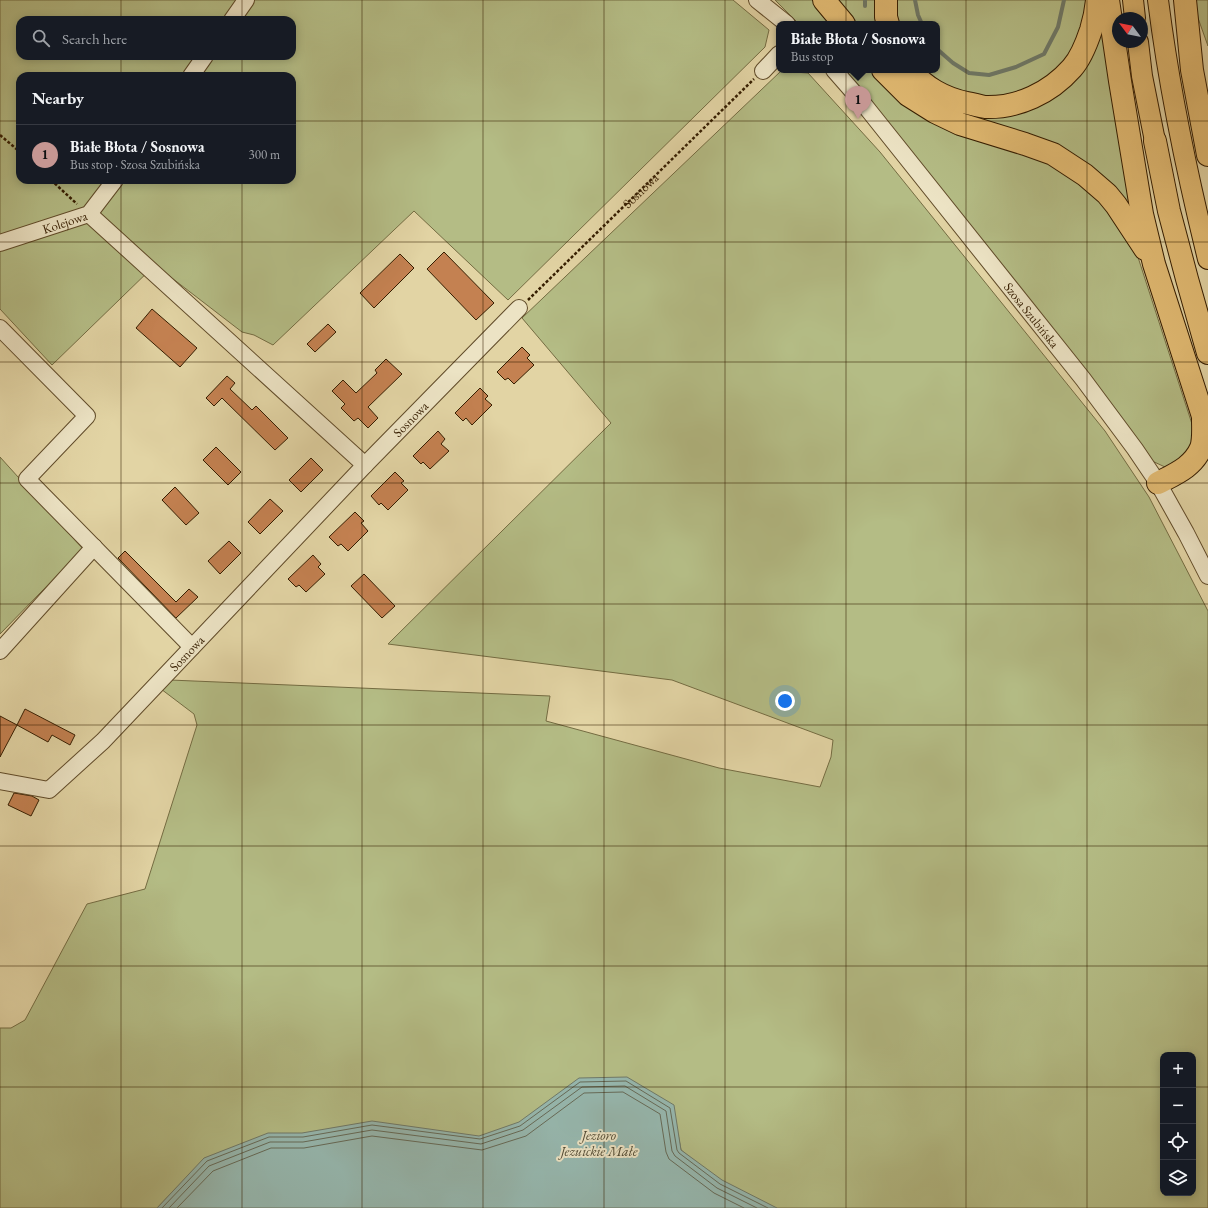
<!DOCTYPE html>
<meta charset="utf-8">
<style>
:root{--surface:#171b24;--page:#242831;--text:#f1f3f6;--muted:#9ea1a6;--line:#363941;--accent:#c59692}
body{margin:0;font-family:"EB Garamond",serif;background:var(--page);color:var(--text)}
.controls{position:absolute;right:12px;bottom:12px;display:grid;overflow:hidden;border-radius:8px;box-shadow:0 2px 10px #0003}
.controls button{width:36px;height:36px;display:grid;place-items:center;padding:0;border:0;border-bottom:1px solid var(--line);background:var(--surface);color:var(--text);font:20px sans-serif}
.compass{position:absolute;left:1112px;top:12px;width:36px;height:36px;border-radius:50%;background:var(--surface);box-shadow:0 2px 10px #0003;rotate:302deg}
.you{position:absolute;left:785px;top:701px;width:14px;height:14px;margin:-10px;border:3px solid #fff;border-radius:50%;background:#1a73e8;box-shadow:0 0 0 6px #1a73e833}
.badge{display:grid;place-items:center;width:26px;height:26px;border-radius:50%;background:var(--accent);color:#111;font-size:13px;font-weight:700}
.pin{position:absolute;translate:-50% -33px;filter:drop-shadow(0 1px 2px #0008)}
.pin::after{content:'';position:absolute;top:21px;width:14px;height:12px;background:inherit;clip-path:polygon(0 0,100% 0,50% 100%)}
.popup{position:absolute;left:776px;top:21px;width:164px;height:52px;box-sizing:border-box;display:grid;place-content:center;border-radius:8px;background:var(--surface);filter:drop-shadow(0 1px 3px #0005);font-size:13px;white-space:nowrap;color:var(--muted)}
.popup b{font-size:15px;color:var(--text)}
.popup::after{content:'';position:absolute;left:50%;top:100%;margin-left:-8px;border:8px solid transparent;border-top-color:var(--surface)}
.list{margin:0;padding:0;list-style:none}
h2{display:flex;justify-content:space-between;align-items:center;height:52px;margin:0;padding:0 16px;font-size:17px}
h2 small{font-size:13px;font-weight:400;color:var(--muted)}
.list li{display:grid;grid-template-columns:26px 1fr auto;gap:12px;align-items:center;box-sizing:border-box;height:60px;padding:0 16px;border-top:1px solid var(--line)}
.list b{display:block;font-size:15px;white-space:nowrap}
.list p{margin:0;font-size:13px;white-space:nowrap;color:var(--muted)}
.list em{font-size:13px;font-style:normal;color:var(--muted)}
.icon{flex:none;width:22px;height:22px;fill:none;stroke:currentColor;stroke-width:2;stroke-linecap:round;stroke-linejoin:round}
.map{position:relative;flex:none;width:1208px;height:1208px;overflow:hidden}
.search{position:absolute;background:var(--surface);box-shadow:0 2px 10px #0003;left:16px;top:16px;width:280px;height:44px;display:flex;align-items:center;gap:10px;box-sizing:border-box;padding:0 14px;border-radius:12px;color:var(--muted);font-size:15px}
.panel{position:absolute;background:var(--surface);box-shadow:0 2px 10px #0003;left:16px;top:72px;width:280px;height:112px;border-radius:12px}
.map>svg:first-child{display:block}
</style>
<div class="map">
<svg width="1208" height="1208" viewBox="0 0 1208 1208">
<rect width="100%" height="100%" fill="#e2d4a4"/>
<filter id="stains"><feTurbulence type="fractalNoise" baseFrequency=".005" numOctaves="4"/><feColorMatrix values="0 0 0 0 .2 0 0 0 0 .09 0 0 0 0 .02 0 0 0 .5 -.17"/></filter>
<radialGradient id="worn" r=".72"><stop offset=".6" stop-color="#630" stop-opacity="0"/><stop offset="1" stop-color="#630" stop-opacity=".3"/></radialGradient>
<!-- green -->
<g fill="#b4bc85" stroke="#746c42" fill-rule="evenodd">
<path d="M0,0H733L769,30L765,47L508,300L414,211L273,345L254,335L242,332L155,265L52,365L0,309ZM20,20H292V56H20ZM20,76H292V180H20Z"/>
<path d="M775,0H814L832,24H799Z"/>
<path d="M831,0H878L881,24H852Z"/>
<path d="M893,0H1089L1086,25L1057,74L1005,99L966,97L920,70H937V24H896Z"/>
<path d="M1195,0H1208V46L1198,18Z"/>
<path d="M1101,23L1137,217L1117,191L959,117L890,70H901L921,91L1030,107Z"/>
<path d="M844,70H870L875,75L1053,164L1099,194L1136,251L1192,424L1195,437L1191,448L1178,462L1165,467L1150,460L1067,349L859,86Z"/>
<path d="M781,71L808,73L880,152L1105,431L1149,497L1208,611V1208H752L681,1150L678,1134L498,1138L186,1178L157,1208H0V1028H11L25,1020L87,904L145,889L197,725L194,714L161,689L170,680L550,696L546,721L719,768L820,787L831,757L833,740L672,680L388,644L611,423L522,318ZM1163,1055H1193V1193H1163Z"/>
<path d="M0,457L83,549L0,634Z"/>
</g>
<!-- water -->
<path fill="#96b7ae" stroke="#6f7968" d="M627,1077L674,1105L681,1150L722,1180L777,1208H157L204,1158L268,1133H302L372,1121L479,1136L519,1122L579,1078Z"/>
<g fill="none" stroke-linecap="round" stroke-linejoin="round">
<!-- shore -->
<g stroke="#666a57" stroke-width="1">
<path d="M162,1208L207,1161L269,1137H303L372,1125L480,1139L520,1126L580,1082L626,1081L670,1108L677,1150L679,1153L720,1184L768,1208"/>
<path d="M169,1208L209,1166L270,1142H303L372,1130L481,1144L523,1130L582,1087L625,1086L666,1111L672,1151L675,1156L717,1188L757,1208"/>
<path d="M177,1208L213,1171L271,1148H304L372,1136L482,1150L526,1136L584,1093L623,1092L660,1114L666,1152L669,1159L714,1193L744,1208"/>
</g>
<!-- stream -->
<g stroke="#6f7968" stroke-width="4">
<path d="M865,0V6"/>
<path d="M915,0L918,15L922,24"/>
<path d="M937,49L953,63L969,73L989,75L1016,67L1044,54L1058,27L1064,0"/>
</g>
</g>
<!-- building -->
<g fill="#c48151" stroke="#351d00">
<path d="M444,252L494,303L476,320L427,269Z"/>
<path d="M400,254L414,268L374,308L360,293Z"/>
<path d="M152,309L197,348L180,367L136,328Z"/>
<path d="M328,324L336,332L315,352L307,344Z"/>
<path d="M522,347L530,355L527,358L534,365L514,384L508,378L505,380L497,372Z"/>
<path d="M386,359L402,374L368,407L378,418L368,428L358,418L354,421L341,408L345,404L332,391L343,380L356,393L377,373L375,370Z"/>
<path d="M227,376L235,383L230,389L252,410L256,406L288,438L275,450L222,398L214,406L206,398Z"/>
<path d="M480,388L488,396L485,399L492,405L472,425L466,418L463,421L455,413Z"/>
<path d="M438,431L445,439L441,444L449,451L430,469L423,462L421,464L413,456Z"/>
<path d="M216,447L241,472L228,485L203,460Z"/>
<path d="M311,458L323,470L301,492L289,480Z"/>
<path d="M395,472L404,481L401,483L408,490L388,510L381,503L379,505L371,496Z"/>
<path d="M175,487L199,513L186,525L162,500Z"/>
<path d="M270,499L283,511L260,534L248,522Z"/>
<path d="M355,512L364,521L361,523L368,531L348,551L341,544L338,546L329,537Z"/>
<path d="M229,541L241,553L220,574L208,561Z"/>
<path d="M125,551L176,602L189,589L198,597L176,618L118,558Z"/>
<path d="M313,555L321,564L318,567L325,574L306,592L299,585L296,587L288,579Z"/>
<path d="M364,574L395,606L382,618L351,586Z"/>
<path d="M25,709L75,735L70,745L52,735L48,742L17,725Z"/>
<path d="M0,716L17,725L0,757Z"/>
<path d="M14,793L32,796L39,800L31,816L8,805Z"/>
</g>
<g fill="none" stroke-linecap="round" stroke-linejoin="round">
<defs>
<g id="minor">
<path d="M757,0L787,24"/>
<path d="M232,20L246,0"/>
<path id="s2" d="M834,70L862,102L1083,379L1135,449L1158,483L1186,533L1208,576"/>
<path d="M763,71L779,54"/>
<path d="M191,76L205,56"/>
<path d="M89,214L365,465"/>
<path id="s3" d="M0,243L89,214L115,180"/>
<path d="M0,328L87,416L27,479L192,647"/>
<path d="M0,651L94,547"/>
<path id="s4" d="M0,781L49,790L103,741L365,465L519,308"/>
</g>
<g id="major">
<path d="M1133,0L1135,18"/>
<path d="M1158,0C1169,88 1187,174 1208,259"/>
<path d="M1138,42L1142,76L1155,141"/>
</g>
<g id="highway">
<path d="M824,0L844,24"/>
<path d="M886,0V17L888,24"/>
<path d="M1108,0L1120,81L1142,214L1154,264L1208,432"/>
<path d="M1185,0L1192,70L1208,155"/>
<path d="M883,70L908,95L935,112L960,124L1025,144L1053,154L1085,175L1107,194L1116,205L1145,249"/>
<path d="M910,70C924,87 945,99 967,103C973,104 979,106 985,107C1018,108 1050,93 1072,68C1081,58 1087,42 1091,30C1094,20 1096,11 1097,0"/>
<path d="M1155,141L1169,211L1187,279L1208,353"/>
<path d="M1158,483C1175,474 1193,467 1201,448C1204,440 1203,428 1203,420"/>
</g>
</defs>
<!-- minor casing -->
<use href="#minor" stroke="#604b29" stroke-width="18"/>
<!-- major casing -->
<use href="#major" stroke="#351d00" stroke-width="22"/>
<!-- highway casing -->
<use href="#highway" stroke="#351d00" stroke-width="24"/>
<!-- path -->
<g stroke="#351d00" stroke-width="2.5" stroke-dasharray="3 2" stroke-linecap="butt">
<path d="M0,135L20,152"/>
<path d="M51,180L77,204"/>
<path id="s1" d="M528,300L754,79"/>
</g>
<!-- minor -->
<use href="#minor" stroke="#ece3c4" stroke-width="16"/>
<!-- major -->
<use href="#major" stroke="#e1ba72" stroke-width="20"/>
<!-- highway -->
<use href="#highway" stroke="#e1ba72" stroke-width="22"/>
</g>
<!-- grid -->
<path fill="none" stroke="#351d00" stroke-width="1" stroke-opacity="0.55" d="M121,0V20M242,0V20M362,0V1208M483,0V1208M604,0V1208M725,0V1208M846,0V1208M966,0V1208M1087,0V1208M121,56V76M242,56V76M0,121H20M292,121H1208M121,180V1208M242,180V1208M0,242H1208M0,362H1208M0,483H1208M0,604H1208M0,725H1208M0,846H1208M0,966H1208M0,1087H1163M1193,1087H1208"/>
<g text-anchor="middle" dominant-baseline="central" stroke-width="4" stroke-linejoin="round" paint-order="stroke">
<!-- street labels -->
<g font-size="13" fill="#351d00" stroke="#ece3c4">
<text stroke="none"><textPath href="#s1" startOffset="157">Sosnowa</textPath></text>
<text stroke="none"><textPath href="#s3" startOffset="68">Kolejowa</textPath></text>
<text stroke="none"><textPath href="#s2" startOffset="315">Szosa Szubińska</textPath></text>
<text stroke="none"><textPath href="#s4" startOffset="568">Sosnowa</textPath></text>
<text stroke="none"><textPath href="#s4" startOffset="244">Sosnowa</textPath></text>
</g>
<!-- water labels -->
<g font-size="14" font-style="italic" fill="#524b34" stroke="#ece3c4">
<text x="599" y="1135">Jezioro<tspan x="599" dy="16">Jezuickie Małe</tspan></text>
</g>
</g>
<rect width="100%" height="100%" filter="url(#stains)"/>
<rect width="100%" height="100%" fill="url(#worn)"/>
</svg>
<div class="controls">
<button>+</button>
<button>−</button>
<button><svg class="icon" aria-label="locate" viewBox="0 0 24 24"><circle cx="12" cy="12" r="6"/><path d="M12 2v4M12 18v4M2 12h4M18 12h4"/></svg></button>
<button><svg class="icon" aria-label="layers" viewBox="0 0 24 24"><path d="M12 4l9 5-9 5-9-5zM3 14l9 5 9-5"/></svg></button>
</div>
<svg class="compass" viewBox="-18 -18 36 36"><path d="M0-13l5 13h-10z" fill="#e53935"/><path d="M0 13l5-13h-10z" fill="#9ea1a6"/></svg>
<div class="you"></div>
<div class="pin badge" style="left:858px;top:119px">1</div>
<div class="popup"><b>Białe Błota / Sosnowa</b>Bus stop</div>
<div class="search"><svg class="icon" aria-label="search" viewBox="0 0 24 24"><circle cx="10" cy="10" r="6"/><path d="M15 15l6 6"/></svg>Search here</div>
<section class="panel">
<h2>Nearby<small></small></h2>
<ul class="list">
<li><span class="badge">1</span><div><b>Białe Błota / Sosnowa</b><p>Bus stop · Szosa Szubińska</p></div><em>300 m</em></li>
</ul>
</section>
</div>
